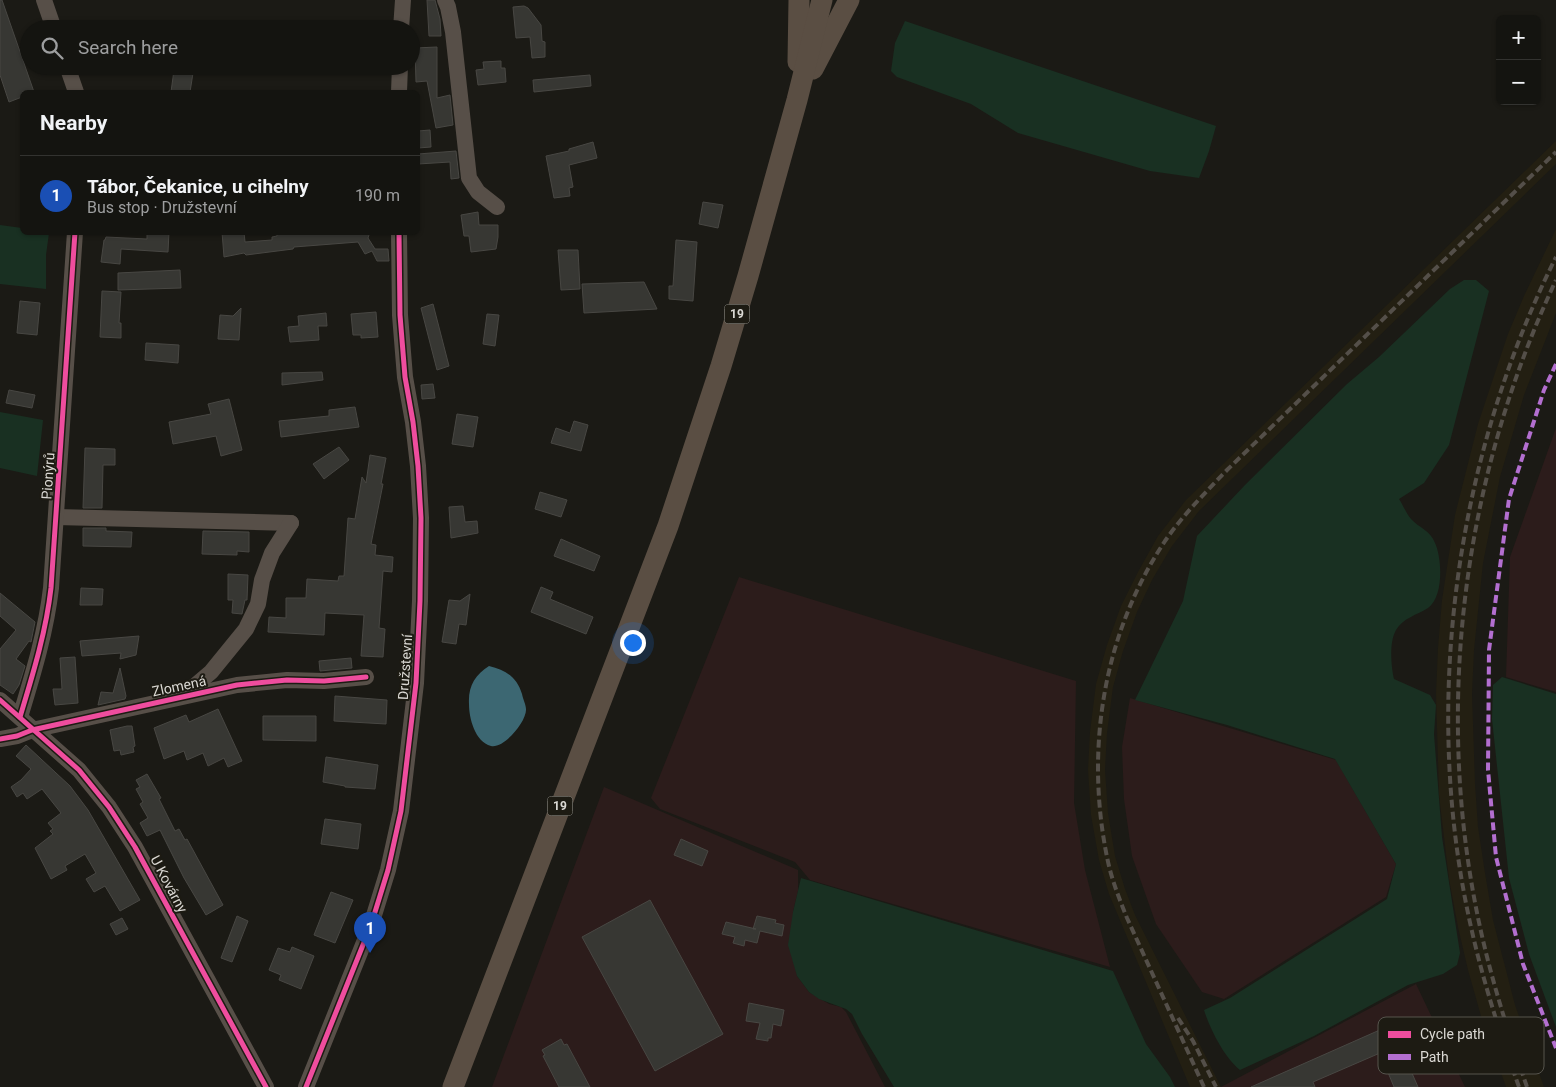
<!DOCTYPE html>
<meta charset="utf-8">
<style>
:root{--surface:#141410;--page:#21211e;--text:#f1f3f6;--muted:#9d9e9f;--line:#333330;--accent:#2563eb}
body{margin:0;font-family:Roboto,sans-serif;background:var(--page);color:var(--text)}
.controls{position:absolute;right:15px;top:15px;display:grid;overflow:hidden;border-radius:8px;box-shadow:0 1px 4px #0004}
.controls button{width:45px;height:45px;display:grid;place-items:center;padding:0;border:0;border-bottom:1px solid var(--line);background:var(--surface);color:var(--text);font:25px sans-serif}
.you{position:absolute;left:632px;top:642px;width:18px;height:18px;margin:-12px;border:4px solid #fff;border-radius:50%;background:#1a73e8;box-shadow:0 0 0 8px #1a73e833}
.badge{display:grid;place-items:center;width:32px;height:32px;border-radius:50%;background:var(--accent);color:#fff;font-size:16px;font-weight:700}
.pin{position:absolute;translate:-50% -41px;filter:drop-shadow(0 1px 2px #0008)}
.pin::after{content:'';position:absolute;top:26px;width:18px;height:15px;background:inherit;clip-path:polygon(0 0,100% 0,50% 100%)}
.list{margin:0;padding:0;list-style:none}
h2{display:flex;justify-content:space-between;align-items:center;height:65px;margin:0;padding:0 20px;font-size:21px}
h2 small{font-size:16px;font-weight:400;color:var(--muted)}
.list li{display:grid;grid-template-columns:32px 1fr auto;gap:15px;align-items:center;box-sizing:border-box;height:80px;padding:0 20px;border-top:1px solid var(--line)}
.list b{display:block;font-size:19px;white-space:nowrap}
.list p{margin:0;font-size:16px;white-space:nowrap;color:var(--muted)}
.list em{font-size:16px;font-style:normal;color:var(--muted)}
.icon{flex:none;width:28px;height:28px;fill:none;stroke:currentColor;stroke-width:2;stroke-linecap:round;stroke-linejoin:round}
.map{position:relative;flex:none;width:1556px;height:1087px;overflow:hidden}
.search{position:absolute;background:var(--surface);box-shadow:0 1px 4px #0004;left:20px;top:20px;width:400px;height:55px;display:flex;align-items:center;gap:12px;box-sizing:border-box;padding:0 18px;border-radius:28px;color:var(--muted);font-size:19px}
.panel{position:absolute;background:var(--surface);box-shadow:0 1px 4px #0004;left:20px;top:90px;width:400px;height:145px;border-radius:8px}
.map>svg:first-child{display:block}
</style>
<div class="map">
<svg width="1556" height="1087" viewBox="0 0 1556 1087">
<rect width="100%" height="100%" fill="#1b1a15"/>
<!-- built -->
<g fill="#231f12">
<path d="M1556,141V164L1199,511L1172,546L1152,580L1137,612L1123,651L1113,687L1107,733L1105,770L1108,813L1115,856L1125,889L1135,915L1221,1087H1190L1109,894L1099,860L1091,815L1088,770L1090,732L1096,684L1107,645L1121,606L1138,572L1158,536L1186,500Z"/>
<path d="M1556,229V313L1524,395L1500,477L1483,563L1474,650L1472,694L1475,784L1478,827L1485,873L1493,920L1515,1005L1544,1087H1506L1481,1016L1468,970L1458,927L1449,879L1439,795L1436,694L1438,648L1442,600L1455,515L1478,424L1508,334L1524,296Z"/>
</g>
<!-- industrial -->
<g fill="#2c1c1b">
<path d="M1556,428V692L1506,677L1510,557Z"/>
<path d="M739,577L1076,681L1074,803L1085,870L1110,967L810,880L795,862L660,809L651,798Z"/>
<path d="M1130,698L1336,760L1396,864L1386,897L1224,999L1202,992L1156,924L1132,856L1124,799L1122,747Z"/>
<path d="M604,787L798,870V891L793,912L797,976L809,992L829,1004L841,1007L846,1012L885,1087H492Z"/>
<path d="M1416,984L1465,1087H1221Z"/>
</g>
<!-- green -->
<g fill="#193022">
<path d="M905,21L1216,126L1209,151L1199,178L1150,171L1018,133L971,104L897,77L891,71L895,43Z"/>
<path d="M0,225L22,228V232L49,233L46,255V289L0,284Z"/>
<path d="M1464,280H1476L1489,291L1449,445L1424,483L1399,499C1403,505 1406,513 1411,519C1419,528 1430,530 1435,543C1442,558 1444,597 1428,608C1417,615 1403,618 1396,630C1389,642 1391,666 1394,679L1430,695L1436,705L1434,734L1442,837L1460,953L1457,965L1443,974L1408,985L1314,1036L1240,1070C1224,1057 1210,1029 1204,1010L1230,998L1387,899L1396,864L1335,759L1227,725L1135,700L1183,601L1197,536L1245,485L1347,384L1379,357L1450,289Z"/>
<path d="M0,412L43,420L37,476L0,468Z"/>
<path d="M1502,677L1556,694V1027L1529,954L1509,878L1492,719L1493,685Z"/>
<path d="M801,878L1113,971L1146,1044L1170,1077L1175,1087H894L862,1034L852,1014L846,1009L819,999L809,992L797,976L788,945L793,912Z"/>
</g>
<!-- water -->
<path fill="#3c6772" d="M489,666C506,670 517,677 522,694C523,699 526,705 526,709C527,721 504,749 491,746C475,742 469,718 469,704C468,686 475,675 489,666Z"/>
<!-- building -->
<g fill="#373733" stroke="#484743">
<path d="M0,0H2L34,92H22V97L9,102L0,75Z"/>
<path d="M427,0H435L440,19L441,36H429Z"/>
<path d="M524,6L528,8L541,25L542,41L545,42V57L532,58L530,37L516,38L513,7Z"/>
<path d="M437,47V98L450,95L453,125L436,128L427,81L416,82L415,48Z"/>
<path d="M501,61V68H505L506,82L478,85L476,70L484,69L483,62Z"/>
<path d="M174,70L193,73L190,92H171Z"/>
<path d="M590,75L591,86L534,92L533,80Z"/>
<path d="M430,130L431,147L418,148V131Z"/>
<path d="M593,142L597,158L569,165L573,187L569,188L570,196L554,198L546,156L569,151V149Z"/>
<path d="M456,151L459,178L451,179L450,162L418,164V154Z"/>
<path d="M703,202L723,205L718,228L699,224Z"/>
<path d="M478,212L479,225H498V237L496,249L471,252L469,236H464L461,215Z"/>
<path d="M157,232H169L168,252L121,249L120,264L101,262L104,240H105L106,237L147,239V233Z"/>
<path d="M222,232H244L245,242L272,240V237L277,236V232H370L368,238L375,249H388L389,261H377L372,251L365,254L358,242L294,247L293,249L246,255L244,253L224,257Z"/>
<path d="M676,240L697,242L693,301L669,299V286H673Z"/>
<path d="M558,250H578L580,289L561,290Z"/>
<path d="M180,270L181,288L118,290V273Z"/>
<path d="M644,282L657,309L584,313L582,284Z"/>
<path d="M102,291L121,292L119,323H121V338L100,337Z"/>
<path d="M20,301L40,303L37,335L17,333Z"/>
<path d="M433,304L449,366L437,370L421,308Z"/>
<path d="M241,308L239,340L218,339L220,315L233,316Z"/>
<path d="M376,312L378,337L361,338V335H353L351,314Z"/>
<path d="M326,313L327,326H318L319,340L290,342L288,327L299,326L298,316Z"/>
<path d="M487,314L499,315L495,346L483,344Z"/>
<path d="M146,343L179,345L178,363L145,360Z"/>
<path d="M322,372L323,380L282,385V373Z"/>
<path d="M433,384L435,398L422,399L421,385Z"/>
<path d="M9,390L35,395L32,408L6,403Z"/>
<path d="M229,399L242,450L221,456L216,436L173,444L169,422L211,414L208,404Z"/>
<path d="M355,407L359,427L281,437L279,421L329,416V410Z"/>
<path d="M457,414L478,417L473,447L452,444Z"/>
<path d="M574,421L588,425L581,451L551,443L556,428L570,433Z"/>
<path d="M339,447L349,460L324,479L313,464Z"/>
<path d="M85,448L115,449V465H103L102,508H83Z"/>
<path d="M370,455L386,458L381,484H383L371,544L376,545L375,555L393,557L392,572L383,571L379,628L385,629L383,657L361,656L364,615L325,613L324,635L268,632L269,617L286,618V598H306L307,579L338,581L339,576H344L348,518L355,519L362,477L366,483Z"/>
<path d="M540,492L567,500L561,517L535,509Z"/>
<path d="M463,506L465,522L477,521L478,533L451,538L449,507Z"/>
<path d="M83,528H106V531L132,532L131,547L83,546Z"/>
<path d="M203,531L249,532V552L237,551V555L202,554Z"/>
<path d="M561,539L600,556L594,571L554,556Z"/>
<path d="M228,574L248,575L247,600H245L242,614L232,613L233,600H228Z"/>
<path d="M541,587L553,592L550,599L593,617L586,634L531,612Z"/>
<path d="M81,588L103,589L102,605H80Z"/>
<path d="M0,593L35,622L31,642L29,641L16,659L25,666L19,685L13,694L0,685V649L16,630L0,616Z"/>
<path d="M470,594L466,625L459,624L456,644L442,642L449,600L460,601Z"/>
<path d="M139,636L136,655L120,659L121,653L82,656L80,641Z"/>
<path d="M75,657L78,703L55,705L53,689H62L60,658Z"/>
<path d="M351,658L352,668L320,671L319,661Z"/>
<path d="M120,668L126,696L125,699L98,705L101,692L113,693Z"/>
<path d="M335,696L387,700L386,724L334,721Z"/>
<path d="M218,709L242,761L228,767L224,758L208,766L203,753L187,760L184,751L164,759L154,728L186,715L189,722Z"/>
<path d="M263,716H316V741L263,740Z"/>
<path d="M127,726H132L135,746L133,747L134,752L121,755L120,750L114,751L110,730Z"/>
<path d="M26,745L70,786L88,810L140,900L120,911L105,886L94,892L86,879L96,873L85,854L65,866L67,870L51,879L35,848L53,834L50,831L53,829L48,823L61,813L42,789L27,799L23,793L17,797L11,787L21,780L31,769L16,756Z"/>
<path d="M326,757L378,765L375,789L345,787V786L323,782Z"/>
<path d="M147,774L161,798L159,799L175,831L179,829L185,840L187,839L223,905L206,915L184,878L160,830L147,836L140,823L148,818L140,804L143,802L136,789L140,787L136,780Z"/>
<path d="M325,819L361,824L358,849L321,844Z"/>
<path d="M681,839L708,851L702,866L674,855Z"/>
<path d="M331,892L353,900L335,943L314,935Z"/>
<path d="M650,900L723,1034L655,1071L582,937Z"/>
<path d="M237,916L248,921L232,962L221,958Z"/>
<path d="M757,916L776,920L775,923L784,925L782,936L760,931L757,943L745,940L744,946L733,943L735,937L722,934L726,922L756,929H753Z"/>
<path d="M122,918L128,929L116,935L110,924Z"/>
<path d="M292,947L314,956L301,989L279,980L281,975L269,970L278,948L290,952Z"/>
<path d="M749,1003L784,1010L781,1026L773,1024L771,1038H768V1041L756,1039L760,1023L746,1021Z"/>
<path d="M1391,1025L1418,1087H1394L1380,1053L1313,1082L1315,1087H1251Z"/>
<path d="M561,1039L564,1045L567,1044L590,1087H559L543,1056L545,1055L542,1050Z"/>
</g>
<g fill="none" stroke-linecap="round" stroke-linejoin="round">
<!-- minor -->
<g stroke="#574f48" stroke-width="16">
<path d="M44,0L54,29"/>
<path d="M445,0L448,7L453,32L469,178L478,192L497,207"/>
<path d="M401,29L403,0"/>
<path d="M67,66L76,92"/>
<path d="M399,92L400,66"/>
<path d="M56,517L291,523"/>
<path d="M184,695L211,672L246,629L258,604L262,580L272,553L291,523"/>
<path d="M0,700L79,770L109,807L135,847L266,1087"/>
<path d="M20,717C33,674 46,632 51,588L75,232"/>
<path d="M0,739L17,736L32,730L237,685L287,680L324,681L366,677"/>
<path d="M306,1087L371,925L388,870L401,811L416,683L420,601L421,518L418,466L413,422L405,377L400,315L399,232"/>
</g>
<!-- major -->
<g stroke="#5a4e43" stroke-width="21">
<path d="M798,62L799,0"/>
<path d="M813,69L849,0"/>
<path d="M453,1087L668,526L721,366L748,276L797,100L822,0"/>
</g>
<!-- rail -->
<g stroke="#544f49" stroke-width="4" stroke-dasharray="8 4" stroke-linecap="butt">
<path d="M1178,1018L1193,1041L1216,1087"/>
<path d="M1204,1087L1127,918C1119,898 1111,878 1107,857C1085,749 1103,634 1165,541C1183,515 1205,493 1227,470L1556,152"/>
<path d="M1519,1087C1500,1034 1483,981 1471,927C1421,706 1455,459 1556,257"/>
<path d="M1527,1087C1509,1035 1492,982 1480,927C1433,711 1462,480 1556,280"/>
</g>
<!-- quiet -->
<path stroke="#b36fd0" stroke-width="4" stroke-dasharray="8 4" stroke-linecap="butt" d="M1556,364L1544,390L1509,499L1489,650L1488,770L1496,857L1523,964L1556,1048"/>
<defs>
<g id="cycleway">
<path d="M0,700L79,770L109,807L135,847L266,1087"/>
<path d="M20,717C33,674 46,632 51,588L75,232"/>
<path d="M0,739L17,736L32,730L237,685L287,680L324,681L366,677"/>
<path d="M306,1087L371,925L388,870L401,811L416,683L420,601L421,518L418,466L413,422L405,377L400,315L399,232"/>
</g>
</defs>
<!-- cycleway casing -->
<use href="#cycleway" stroke="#1d1b13" stroke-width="8"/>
<!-- cycleway -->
<use href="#cycleway" stroke="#ef4d9e" stroke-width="5"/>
</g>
<g text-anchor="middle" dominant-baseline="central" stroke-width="4" stroke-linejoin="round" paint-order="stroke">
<!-- shield labels -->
<g fill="#1d1b13" stroke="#a2a09a" stroke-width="1">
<rect x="724.5" y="304.5" width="25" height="19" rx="4"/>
<rect x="547.5" y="796.5" width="25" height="19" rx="4"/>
</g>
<g font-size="12" font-weight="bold" fill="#dbd9d4">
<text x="737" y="314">19</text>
<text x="560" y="806">19</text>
</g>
<!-- street labels -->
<g font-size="14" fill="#dbd9d4" stroke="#1d1b13">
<text transform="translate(48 476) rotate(-86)">Pionýrů</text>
<text transform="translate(405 667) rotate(-86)">Družstevní</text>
<text transform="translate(179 686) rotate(-12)">Zlomená</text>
<text transform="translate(169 884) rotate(62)">U Kovárny</text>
</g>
</g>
<!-- legend -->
<rect x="1378" y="1017" width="166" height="57" rx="8" fill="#1d1b13" stroke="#56544d" stroke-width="1"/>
<rect x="1388" y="1031" width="23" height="7" fill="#ef4d9e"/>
<rect x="1388" y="1054" width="23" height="6" fill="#b36fd0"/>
<g font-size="14" fill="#dbd9d4">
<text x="1420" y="1039">Cycle path</text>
<text x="1420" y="1062">Path</text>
</g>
</svg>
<div class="controls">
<button>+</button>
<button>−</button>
</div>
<div class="you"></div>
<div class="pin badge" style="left:370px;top:953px;background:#1a4fb4">1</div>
<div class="search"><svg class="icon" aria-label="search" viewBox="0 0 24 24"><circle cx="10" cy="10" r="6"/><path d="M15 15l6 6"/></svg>Search here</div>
<section class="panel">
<h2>Nearby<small></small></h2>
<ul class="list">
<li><span class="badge" style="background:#1a4fb4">1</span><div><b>Tábor, Čekanice, u cihelny</b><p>Bus stop · Družstevní</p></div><em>190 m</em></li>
</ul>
</section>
</div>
